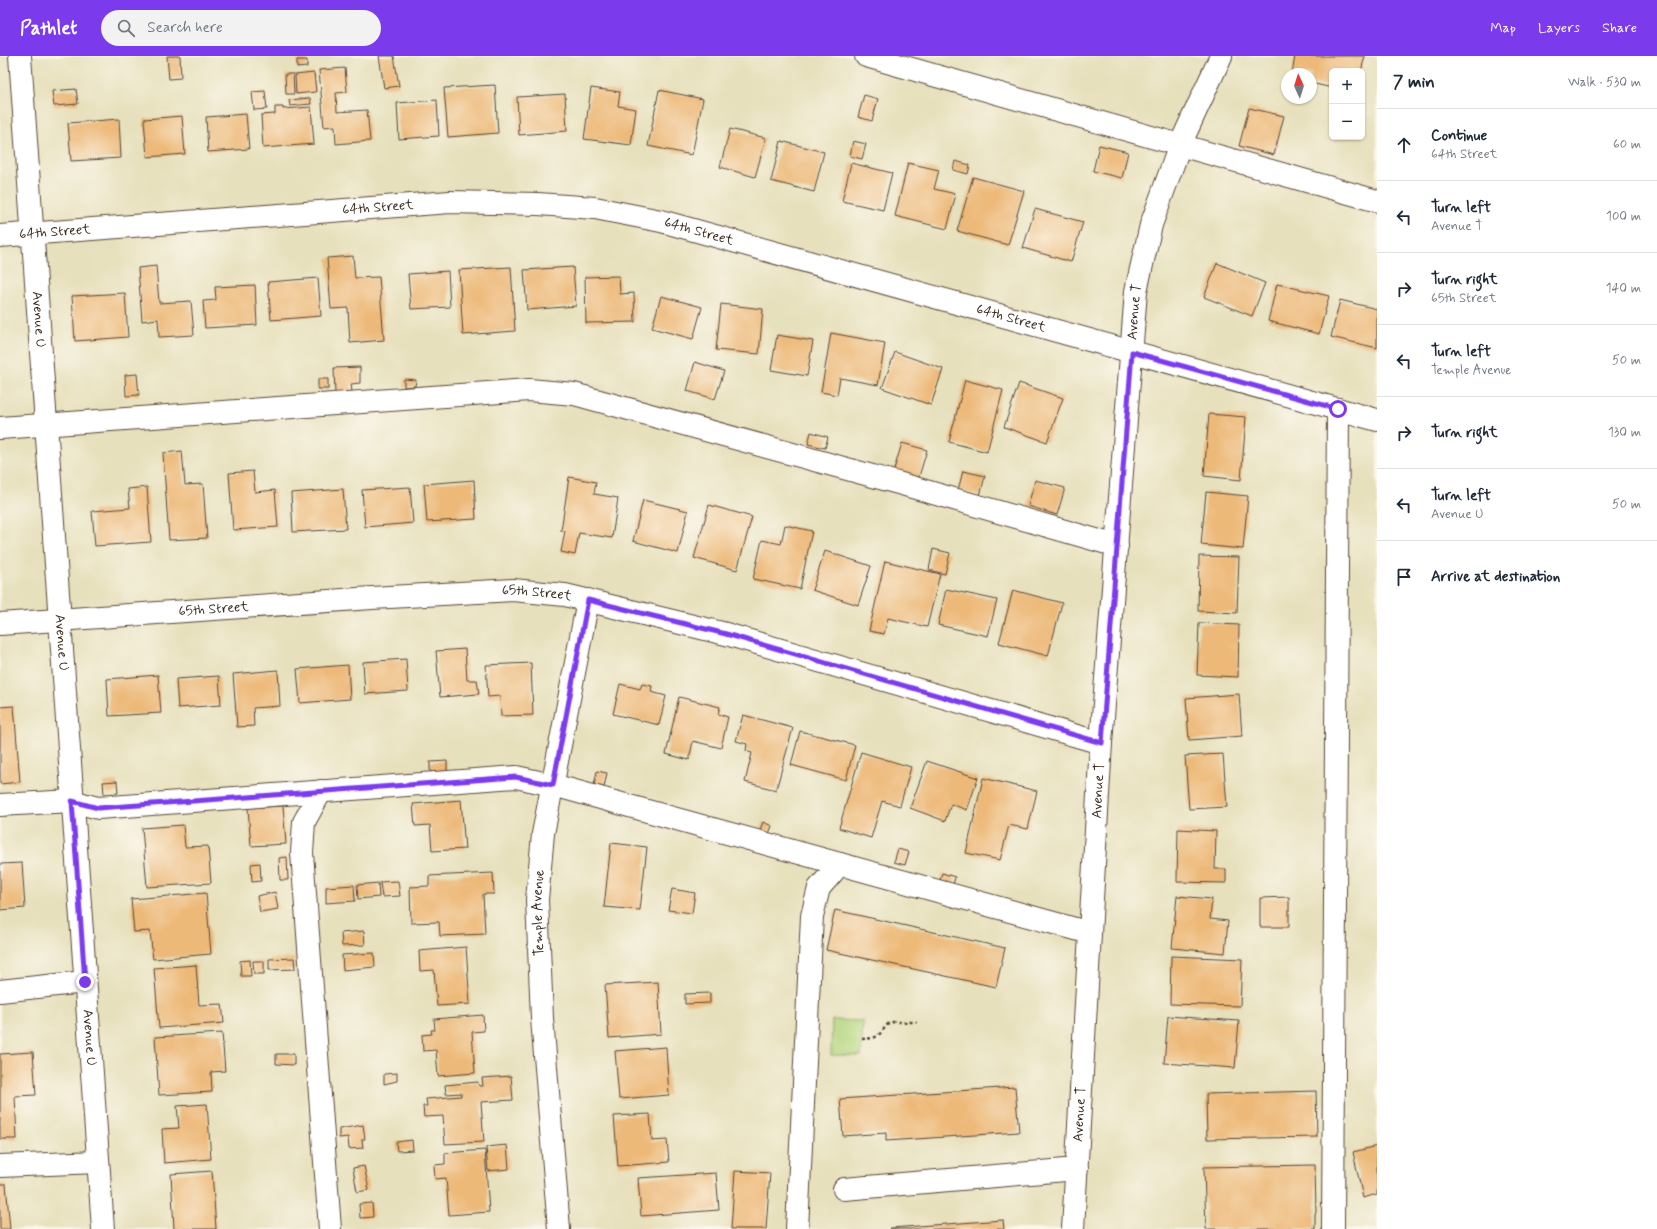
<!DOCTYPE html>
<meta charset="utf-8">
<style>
:root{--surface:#fff;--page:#f2f2f3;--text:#1f2937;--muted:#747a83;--line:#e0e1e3;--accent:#7c3aed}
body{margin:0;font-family:Mynerve,sans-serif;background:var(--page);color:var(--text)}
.controls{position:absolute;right:12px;top:12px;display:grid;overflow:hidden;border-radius:6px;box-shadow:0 1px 3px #0004}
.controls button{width:36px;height:36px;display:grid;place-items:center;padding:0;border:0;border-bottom:1px solid var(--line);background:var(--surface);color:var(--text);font:20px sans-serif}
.compass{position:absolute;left:1281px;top:12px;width:36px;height:36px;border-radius:50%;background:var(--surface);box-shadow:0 1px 3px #0004;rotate:356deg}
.stop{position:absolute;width:12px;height:12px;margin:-9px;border:3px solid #7c3aed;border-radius:50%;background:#fff}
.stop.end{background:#7c3aed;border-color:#fff;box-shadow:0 1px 4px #0008}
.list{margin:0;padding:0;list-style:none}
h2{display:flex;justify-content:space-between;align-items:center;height:52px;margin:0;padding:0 16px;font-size:17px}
h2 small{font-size:13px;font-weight:400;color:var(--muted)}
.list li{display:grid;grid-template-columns:26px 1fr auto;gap:12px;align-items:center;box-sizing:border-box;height:72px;padding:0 16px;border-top:1px solid var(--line)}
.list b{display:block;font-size:15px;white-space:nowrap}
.list p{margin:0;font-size:13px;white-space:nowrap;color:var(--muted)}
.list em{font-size:13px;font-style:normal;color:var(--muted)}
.icon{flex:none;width:22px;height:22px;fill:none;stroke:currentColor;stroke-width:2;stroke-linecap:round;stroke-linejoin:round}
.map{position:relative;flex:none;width:1377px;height:1173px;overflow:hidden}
header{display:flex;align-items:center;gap:24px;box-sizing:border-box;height:56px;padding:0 20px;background:var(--accent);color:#fff}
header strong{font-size:19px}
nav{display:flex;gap:22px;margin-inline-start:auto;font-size:14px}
.search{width:280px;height:36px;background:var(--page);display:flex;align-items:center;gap:10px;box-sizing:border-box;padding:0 14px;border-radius:22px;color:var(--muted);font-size:15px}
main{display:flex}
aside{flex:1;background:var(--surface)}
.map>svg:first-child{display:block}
</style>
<header>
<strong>Pathlet</strong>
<div class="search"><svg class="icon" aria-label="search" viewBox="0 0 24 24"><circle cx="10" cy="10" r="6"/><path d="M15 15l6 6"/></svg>Search here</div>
<nav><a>Map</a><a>Layers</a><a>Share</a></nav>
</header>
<main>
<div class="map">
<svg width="1377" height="1173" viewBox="0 0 1377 1173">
<rect width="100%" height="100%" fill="#fbf7ec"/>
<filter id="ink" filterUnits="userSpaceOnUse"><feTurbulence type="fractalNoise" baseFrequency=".025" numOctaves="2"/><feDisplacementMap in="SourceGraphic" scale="8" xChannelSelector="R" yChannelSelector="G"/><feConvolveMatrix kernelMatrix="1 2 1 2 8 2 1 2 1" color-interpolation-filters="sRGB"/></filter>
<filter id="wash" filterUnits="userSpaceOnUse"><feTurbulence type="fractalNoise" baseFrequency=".012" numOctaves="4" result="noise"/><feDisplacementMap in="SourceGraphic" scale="16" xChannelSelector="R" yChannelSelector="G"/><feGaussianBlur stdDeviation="0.9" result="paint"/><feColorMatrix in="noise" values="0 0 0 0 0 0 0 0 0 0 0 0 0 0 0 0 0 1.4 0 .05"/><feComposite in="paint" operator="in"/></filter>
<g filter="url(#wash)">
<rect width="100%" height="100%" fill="#e7e0bc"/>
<!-- green -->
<path fill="#b4d67f" stroke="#78804e" d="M832,964L863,965L861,1000L831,999Z"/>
<g id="blocks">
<!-- building -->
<g fill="#edb979">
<path d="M167,0H180L181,22L169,23Z"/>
<path d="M379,0H394L399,30L384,32Z"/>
<path d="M1295,0H1365L1361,15H1332V32L1311,27V18H1292Z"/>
<path d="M297,4H307V11L297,12Z"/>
<path d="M345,12L347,36L336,37L337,56L367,54L370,85L336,88L335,70L324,71L319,14Z"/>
<path d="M314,17L316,36L296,38L295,19Z"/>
<path d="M285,18H293L294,38H286Z"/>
<path d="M495,29L498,77L448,81L444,32Z"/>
<path d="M591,32L620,36L618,50L636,53L631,89L584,83Z"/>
<path d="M76,33L78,48L54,50L52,35Z"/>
<path d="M659,34L703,43L692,99L648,90Z"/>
<path d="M265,35L267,53L254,54L252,36Z"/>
<path d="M565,38L567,75L519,79L517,41Z"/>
<path d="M864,39L878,43L872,65L858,61Z"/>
<path d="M310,42L311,48L290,50L289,44Z"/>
<path d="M437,44L439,80L399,83L397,47Z"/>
<path d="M275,51H283V53L311,51L314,88L263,92L261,59L275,58Z"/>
<path d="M1249,52L1284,60L1274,99L1239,90Z"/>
<path d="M246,58L249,93L208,96L206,61Z"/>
<path d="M182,60L185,98L147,101L144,63Z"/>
<path d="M119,63L121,102L71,105L68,67Z"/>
<path d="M730,73L766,82L755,121L720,111Z"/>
<path d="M781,85L824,96L814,136L771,125Z"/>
<path d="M853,85L866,88L862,103L850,100Z"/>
<path d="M1099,89L1128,96L1122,122L1093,115Z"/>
<path d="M955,105L970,109L968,118L953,114Z"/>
<path d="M851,107L892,117L883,154L842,145Z"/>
<path d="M908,107L939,114L934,133L956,138L947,173L895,160Z"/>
<path d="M973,121L1024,135L1008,189L957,175Z"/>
<path d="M1035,153L1083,166L1071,206L1023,192Z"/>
<path d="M353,200L355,222L379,221L384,284L350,287L348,252L331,253L327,202Z"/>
<path d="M1217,207L1265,227L1252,260L1204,241Z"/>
<path d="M156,210L159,247L191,245L194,279L159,281L158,263L142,265L138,212Z"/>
<path d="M511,211L515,275L463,279L459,214Z"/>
<path d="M573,211L576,250L527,254L524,214Z"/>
<path d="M448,215L450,251L411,253L408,218Z"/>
<path d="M619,220L620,238L634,237L635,266L586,267L585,221Z"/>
<path d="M318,222L321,260L271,264L268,226Z"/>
<path d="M1277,228L1329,240L1319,278L1268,265Z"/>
<path d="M255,229L257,269L205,272L203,245L216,244L215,231Z"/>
<path d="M125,237L128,281L75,285L72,240Z"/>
<path d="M661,240L702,251L693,283L652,272Z"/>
<path d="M1340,244L1377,253V292L1331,281Z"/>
<path d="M721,248L763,253L759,298L716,294Z"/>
<path d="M831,277L885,287L878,329L840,322L837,339L821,336Z"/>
<path d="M777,279L813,285L807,320L771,314Z"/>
<path d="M895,296L943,313L931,349L882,332Z"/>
<path d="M695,306L724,315L715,343L687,335Z"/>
<path d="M360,311V327L351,328L352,336L335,337L334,312Z"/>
<path d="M137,318L139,339L126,340L125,319Z"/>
<rect x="318" y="323" width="10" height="10"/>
<path d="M404,323L416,324L415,330L404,331Z"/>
<path d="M965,324L1003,334L987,396L949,386Z"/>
<path d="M1019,327L1063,342L1047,386L1004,371Z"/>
<path d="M1209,358L1246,361L1241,424L1204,420Z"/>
<path d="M811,376L828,381L825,392L808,388Z"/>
<path d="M902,387L927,394L918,424L893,417Z"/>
<path d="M182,395L185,429L203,428L207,482L169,484L163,397Z"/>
<path d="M253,415L255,436L275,434L278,471L233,474L229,417Z"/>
<path d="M963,415L985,420L980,440L958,434Z"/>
<path d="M569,421L596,426L594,438L618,442L612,482L579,477L575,499L561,496L565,475H561Z"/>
<path d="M474,424L476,463L427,466L424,428Z"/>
<path d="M1035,424L1065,432L1057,459L1028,450Z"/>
<path d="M147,431L151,486L95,490L92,455L130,452L128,433Z"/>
<path d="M410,431L413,467L365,471L362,434Z"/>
<path d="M343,433L346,473L293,476L291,437Z"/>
<path d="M1206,436L1248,440L1243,493L1201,489Z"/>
<path d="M643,444L688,455L678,497L633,485Z"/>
<path d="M709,449L752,461L737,514L694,502Z"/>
<path d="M785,469L812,475L800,533L753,523L762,484L781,488Z"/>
<path d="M933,493L950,497L945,518L929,514Z"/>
<path d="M825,495L871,510L858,549L812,534Z"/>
<path d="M1199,500L1239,501L1237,557L1198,555Z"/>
<path d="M885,505L940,518L927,571L888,562L884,578L869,575Z"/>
<path d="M946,533L997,544L988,580L938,569Z"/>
<path d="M1013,534L1062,547L1048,600L999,587Z"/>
<path d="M1199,567L1239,569L1238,621L1197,619Z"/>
<path d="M465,593L467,624H477L479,638L440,641L436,595Z"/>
<path d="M406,603L408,635L365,638L363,606Z"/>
<path d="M531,607L533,659L501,660L500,640L488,641L486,609Z"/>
<path d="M348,609L350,643L300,647L297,613Z"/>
<path d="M278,614L280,650L253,652L254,670L237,671L233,618Z"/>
<path d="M158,619L161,657L109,660L107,623Z"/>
<path d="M219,620L221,649L178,652L176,623Z"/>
<path d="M620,628L640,633L642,628L652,630L651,636L666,640L659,669L613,658Z"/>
<path d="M1239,638L1242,680L1189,684L1186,642Z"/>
<path d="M679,641L720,651L718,658L728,661L721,692L693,685L689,704L666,698Z"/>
<path d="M14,650L20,726L0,728V651Z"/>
<path d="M743,659L793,672L776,734L745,726L752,697L746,695L747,688L736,685Z"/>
<path d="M800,675L855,689L846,724L791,709Z"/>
<path d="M861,696L911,711L900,750L882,745L871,782L839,772Z"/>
<path d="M1223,698L1227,751L1189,753L1185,700Z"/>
<path d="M447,705V715L430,716V706Z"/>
<path d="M927,705L978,722L967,754L951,748L945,765L910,752Z"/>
<path d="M597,715L607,717L604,731L594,729Z"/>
<path d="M983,722L1037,735L1028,773L1009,769L1000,804L966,797Z"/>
<path d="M117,725L118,737L104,738L103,726Z"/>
<path d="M461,744L465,793L432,795L430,769L415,770L413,748Z"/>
<path d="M283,750L286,788L251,790L248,752Z"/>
<path d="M763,766L772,770L768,780L759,777Z"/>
<path d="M183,769L185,791L208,790L211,827L147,831L142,772Z"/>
<path d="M1178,773L1216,775L1215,813H1226V827L1177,826Z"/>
<path d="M611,787L647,791L640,854L604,851Z"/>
<path d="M898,793L909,796L905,809L894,806Z"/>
<path d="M287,801L288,824H280L279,802Z"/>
<path d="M22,807L25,852L0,854V808Z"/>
<path d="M260,807L261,825L252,826L251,808Z"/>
<path d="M493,817L494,838H483L485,878L440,880L439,866L411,867L410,831L429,830V820Z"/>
<path d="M942,817L955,821L952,833L939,829Z"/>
<path d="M398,825L400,840L382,841L380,826Z"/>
<path d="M378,827L379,841L358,843L357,829Z"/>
<path d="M354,829L355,845L326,847V831Z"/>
<path d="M672,833L695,837L692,857L668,854Z"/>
<path d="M275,836L278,853L260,856L257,840Z"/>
<path d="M206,837L211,898L153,903L150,875L134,876L131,843Z"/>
<path d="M1177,840L1212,843L1210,863L1228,865L1225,897L1172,892Z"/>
<path d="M1289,841V871H1260V842Z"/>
<path d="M835,854L1005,892L996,931L826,894Z"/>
<path d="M364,875L365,889L342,890L341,877Z"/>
<path d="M466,891L470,948L437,950L434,914L420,915L419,895Z"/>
<path d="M374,897L375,911L343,914L342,899Z"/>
<path d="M1171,900L1242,903L1240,950L1170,948Z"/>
<path d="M294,902L295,913L269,914V903Z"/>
<path d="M250,904L251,920H241L240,905Z"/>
<path d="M253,905H264V918H254Z"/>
<path d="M196,909L199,949L222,948L224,967L159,972L154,912Z"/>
<path d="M658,926L661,978L609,982L605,929Z"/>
<path d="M710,937V947L685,948V938Z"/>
<path d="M483,959L484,975L472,976L475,1017L438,1020L436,994L423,995L422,979L432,978L431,974H435L434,963Z"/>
<path d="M1168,960L1239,965L1235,1012L1164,1007Z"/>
<path d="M222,977L225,1015L211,1016L212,1036L159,1039L155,981Z"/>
<path d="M666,991L669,1039L619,1043L615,995Z"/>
<path d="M33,996L36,1039L15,1040L17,1083H0V998Z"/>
<path d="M276,998H294V1009L276,1008Z"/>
<path d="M397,1017V1025L384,1028V1018Z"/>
<path d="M511,1020L513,1044L481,1046L484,1086L445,1088L443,1060L424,1061L423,1050H427L426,1043L461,1040V1037L446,1038L445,1029L478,1026L479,1030H483L482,1022Z"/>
<path d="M1015,1031L1019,1076L886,1085V1077L843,1080L840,1043Z"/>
<path d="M1316,1035L1317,1081L1207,1083L1206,1038Z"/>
<path d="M207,1048L211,1103L164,1107L162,1073L179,1072L177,1050Z"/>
<path d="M650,1058L652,1085L667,1084L669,1106L618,1110L614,1060Z"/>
<path d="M363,1069L365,1083H362L363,1092L349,1093L348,1081L339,1082V1073Z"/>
<path d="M412,1084L413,1094L397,1095L396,1086Z"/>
<path d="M507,1089L509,1113L488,1115L486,1091Z"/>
<path d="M1377,1090V1138L1363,1142L1353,1096Z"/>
<path d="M485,1094L489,1156L449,1159L446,1122L435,1123L434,1109L445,1108V1097Z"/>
<path d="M1315,1109L1316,1157H1315V1173H1206L1204,1111Z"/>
<path d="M364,1110L369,1134L357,1136L353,1112Z"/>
<path d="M212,1115L216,1173H174L171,1118Z"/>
<path d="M735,1115L770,1117L766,1173H731Z"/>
<path d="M716,1117L719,1154L641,1160L638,1122Z"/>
<path d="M0,1128H6L10,1173H0Z"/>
<path d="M372,1147L373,1161L360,1162L359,1148Z"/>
<path d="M1003,1164L1004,1173H890V1172Z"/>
</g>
</g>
</g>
<g filter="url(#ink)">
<use href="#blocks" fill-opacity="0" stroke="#554536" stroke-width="1"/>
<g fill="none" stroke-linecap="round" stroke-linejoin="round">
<defs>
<g id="minor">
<path id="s1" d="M20,0L103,1173"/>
<path d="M866,0L1377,145"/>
<path id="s2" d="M0,180L450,146L538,148L595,152L661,165L1377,364"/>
<path d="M0,372L529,334L574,338L898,427L1117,490"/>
<path id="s3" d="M0,568L372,542L513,534L565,539L726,578L1101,687"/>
<path d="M321,735L304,766L302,797L330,1173"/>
<path d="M0,749L72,745L98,752L516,721L553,729L1090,877"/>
<path d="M0,935L85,926"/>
<path d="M0,1110L98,1106"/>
<path d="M844,1133L1077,1113"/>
<path id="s4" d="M559,1173L542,962L537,844L543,778L588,544"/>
<path d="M797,1173L812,860L819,832L840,808"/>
<path id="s5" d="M1073,1173L1101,687L1136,235L1151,169L1180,89L1221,0"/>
<path d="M1333,1173L1338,353"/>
</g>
</defs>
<!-- minor casing -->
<use href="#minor" stroke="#554536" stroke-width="24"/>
<!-- path -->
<path stroke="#554536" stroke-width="2.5" stroke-dasharray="3 3" stroke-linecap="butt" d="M862,983L873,982L878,980L888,968L893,966H917"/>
<!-- minor -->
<use href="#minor" stroke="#fff" stroke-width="22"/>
</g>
</g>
<g fill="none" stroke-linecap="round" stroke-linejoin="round" filter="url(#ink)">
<!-- route -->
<path stroke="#7c3aed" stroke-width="5" d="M85,926L72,745L98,752L516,721L553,729L588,544L726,578L1102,687L1132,296L1338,353"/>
</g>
<g text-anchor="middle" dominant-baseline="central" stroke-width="3" stroke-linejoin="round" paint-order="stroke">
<!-- street labels -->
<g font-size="14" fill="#3b2a1e" stroke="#fbf7ec">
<text stroke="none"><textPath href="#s2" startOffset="379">64th Street</textPath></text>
<text stroke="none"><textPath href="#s2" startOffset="55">64th Street</textPath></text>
<text stroke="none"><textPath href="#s2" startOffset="703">64th Street</textPath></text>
<text stroke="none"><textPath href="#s5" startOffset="919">Avenue T</textPath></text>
<text stroke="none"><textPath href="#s1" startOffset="264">Avenue U</textPath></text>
<text stroke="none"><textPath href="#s2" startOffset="1027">64th Street</textPath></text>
<text stroke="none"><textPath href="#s3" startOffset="538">65th Street</textPath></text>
<text stroke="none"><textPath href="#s3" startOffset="214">65th Street</textPath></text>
<text stroke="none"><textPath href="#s1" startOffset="588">Avenue U</textPath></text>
<text stroke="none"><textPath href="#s5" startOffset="439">Avenue T</textPath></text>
<text stroke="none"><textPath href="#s4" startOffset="317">Temple Avenue</textPath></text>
<text stroke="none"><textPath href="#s1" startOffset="984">Avenue U</textPath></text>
<text stroke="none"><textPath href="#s5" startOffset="115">Avenue T</textPath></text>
</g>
</g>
</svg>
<div class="controls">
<button>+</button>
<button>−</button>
</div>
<svg class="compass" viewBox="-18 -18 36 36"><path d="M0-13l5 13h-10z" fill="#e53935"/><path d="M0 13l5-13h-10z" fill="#747a83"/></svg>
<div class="stop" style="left:1338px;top:353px"></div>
<div class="stop end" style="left:85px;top:926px"></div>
</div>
<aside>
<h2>7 min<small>Walk · 530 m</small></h2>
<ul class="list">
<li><svg class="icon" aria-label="ahead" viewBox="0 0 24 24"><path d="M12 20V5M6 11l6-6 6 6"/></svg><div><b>Continue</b><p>64th Street</p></div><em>60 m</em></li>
<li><svg class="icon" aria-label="left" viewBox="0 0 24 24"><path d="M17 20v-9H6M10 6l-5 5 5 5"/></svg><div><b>Turn left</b><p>Avenue T</p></div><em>100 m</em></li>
<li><svg class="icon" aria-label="right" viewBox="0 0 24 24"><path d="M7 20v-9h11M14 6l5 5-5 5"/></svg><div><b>Turn right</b><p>65th Street</p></div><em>140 m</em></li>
<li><svg class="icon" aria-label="left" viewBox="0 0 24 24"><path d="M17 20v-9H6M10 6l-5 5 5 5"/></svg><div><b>Turn left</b><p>Temple Avenue</p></div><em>50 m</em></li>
<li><svg class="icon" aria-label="right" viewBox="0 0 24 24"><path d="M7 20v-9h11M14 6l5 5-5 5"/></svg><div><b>Turn right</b></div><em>130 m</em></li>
<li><svg class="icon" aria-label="left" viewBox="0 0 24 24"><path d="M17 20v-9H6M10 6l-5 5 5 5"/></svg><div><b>Turn left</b><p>Avenue U</p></div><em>50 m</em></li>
<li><svg class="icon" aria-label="arrive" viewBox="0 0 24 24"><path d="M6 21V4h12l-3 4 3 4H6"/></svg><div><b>Arrive at destination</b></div></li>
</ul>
</aside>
</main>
